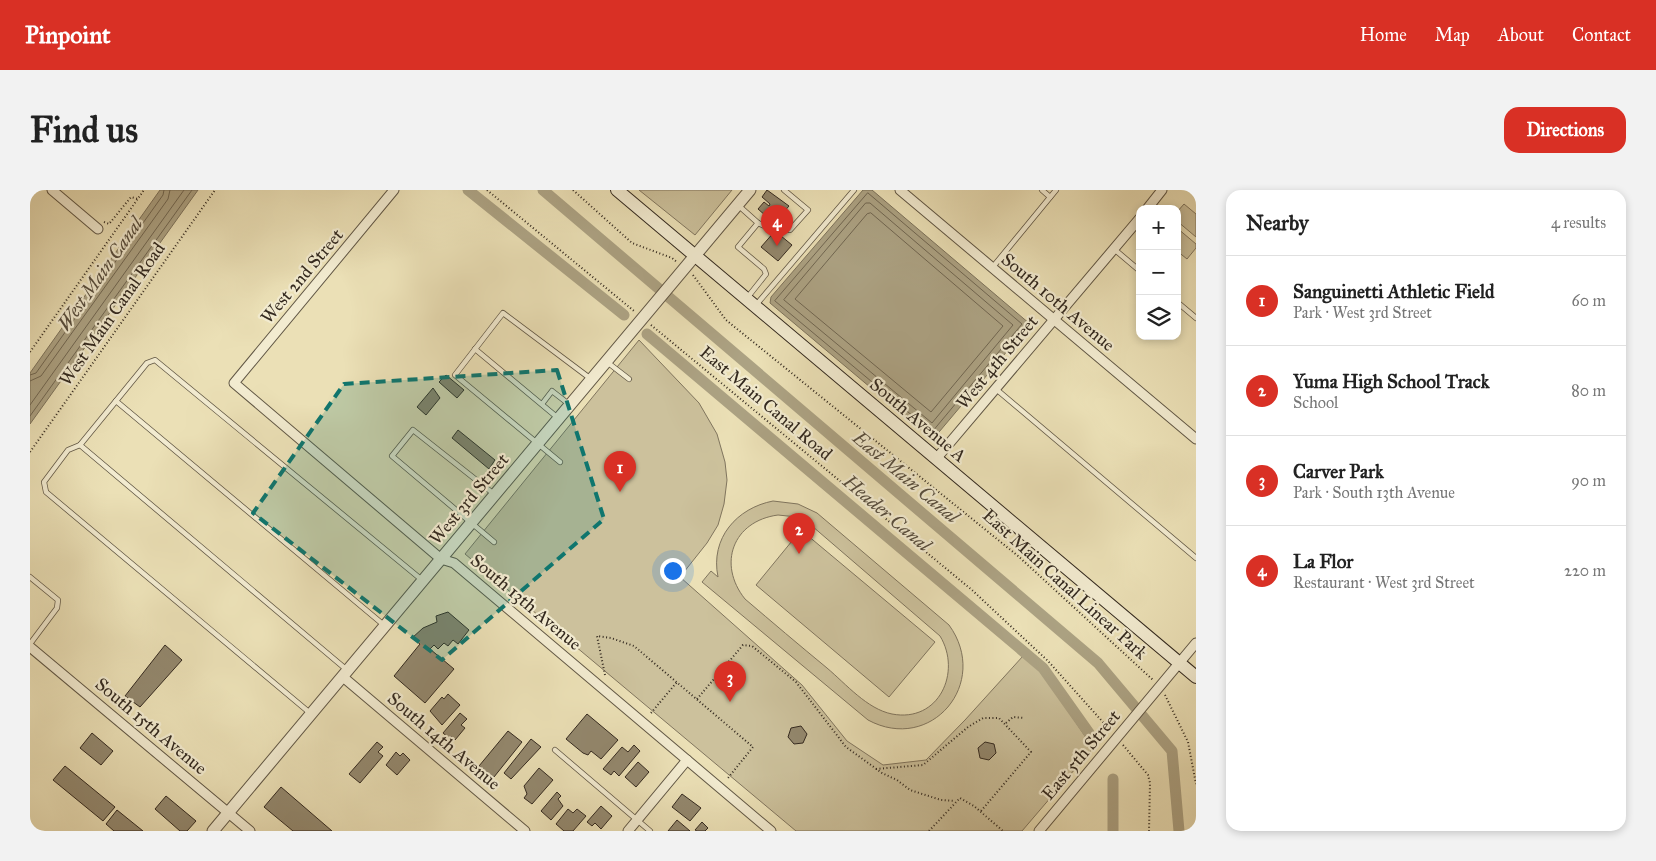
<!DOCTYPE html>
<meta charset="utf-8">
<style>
:root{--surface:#fff;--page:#f2f2f2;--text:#222;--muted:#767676;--line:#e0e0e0;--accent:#d93025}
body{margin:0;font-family:"IM FELL Great Primer",serif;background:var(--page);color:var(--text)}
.controls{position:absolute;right:15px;top:15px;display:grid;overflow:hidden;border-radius:10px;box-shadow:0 2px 8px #0003}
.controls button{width:45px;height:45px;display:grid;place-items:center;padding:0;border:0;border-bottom:1px solid var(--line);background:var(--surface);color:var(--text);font:25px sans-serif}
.you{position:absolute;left:642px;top:380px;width:18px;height:18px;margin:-12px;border:4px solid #fff;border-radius:50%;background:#1a73e8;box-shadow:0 0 0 8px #1a73e833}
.badge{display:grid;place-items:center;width:32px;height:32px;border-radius:50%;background:var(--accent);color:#fff;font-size:16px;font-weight:700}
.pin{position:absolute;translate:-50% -41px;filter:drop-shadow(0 1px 2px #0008)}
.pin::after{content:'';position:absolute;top:26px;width:18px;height:15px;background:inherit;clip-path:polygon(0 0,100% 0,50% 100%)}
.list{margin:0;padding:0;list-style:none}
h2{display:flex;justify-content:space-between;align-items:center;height:65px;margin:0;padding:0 20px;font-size:21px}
h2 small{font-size:16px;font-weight:400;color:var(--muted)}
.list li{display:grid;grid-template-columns:32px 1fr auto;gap:15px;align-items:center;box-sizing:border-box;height:90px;padding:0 20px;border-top:1px solid var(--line)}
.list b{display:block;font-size:19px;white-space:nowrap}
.list p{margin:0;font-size:16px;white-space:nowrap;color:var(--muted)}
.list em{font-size:16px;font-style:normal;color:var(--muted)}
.icon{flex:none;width:28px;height:28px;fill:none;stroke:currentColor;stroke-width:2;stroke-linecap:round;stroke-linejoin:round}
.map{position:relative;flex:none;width:1166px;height:641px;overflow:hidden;border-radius:15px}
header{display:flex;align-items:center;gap:30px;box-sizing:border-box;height:70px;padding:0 25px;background:var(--accent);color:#fff}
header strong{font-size:24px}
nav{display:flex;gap:28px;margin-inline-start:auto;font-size:18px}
.intro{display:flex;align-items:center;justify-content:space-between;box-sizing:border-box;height:120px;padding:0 30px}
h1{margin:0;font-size:35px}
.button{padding:12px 22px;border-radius:15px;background:var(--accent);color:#fff;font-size:18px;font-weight:700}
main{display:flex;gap:30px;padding:0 30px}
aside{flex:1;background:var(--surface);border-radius:15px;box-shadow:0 2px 8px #0003}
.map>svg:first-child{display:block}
</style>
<header>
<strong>Pinpoint</strong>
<nav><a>Home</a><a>Map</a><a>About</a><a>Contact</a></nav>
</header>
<div class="intro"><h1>Find us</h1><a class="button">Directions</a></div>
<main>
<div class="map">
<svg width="1166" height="641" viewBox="0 0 1166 641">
<rect width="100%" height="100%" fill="#ebe0b6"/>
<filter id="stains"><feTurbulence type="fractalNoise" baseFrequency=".004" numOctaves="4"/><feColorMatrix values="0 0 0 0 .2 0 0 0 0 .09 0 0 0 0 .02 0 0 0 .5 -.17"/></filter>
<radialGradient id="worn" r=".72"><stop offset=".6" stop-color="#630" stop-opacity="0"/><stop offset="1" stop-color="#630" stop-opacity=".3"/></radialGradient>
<!-- green -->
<g fill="#ccc19c" stroke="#80755e" fill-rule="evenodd">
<path d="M609,0H702L665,45Z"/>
<path d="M1154,14L1166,24V47L1147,31V22Z"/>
<path d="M1147,38L1166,54V58L1157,69L1147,61Z"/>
<path d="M609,150L669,213L687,244L695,272L697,290L694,314L688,335L677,353L650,387L772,495L817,551L853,575L896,570L935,530L993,466L1012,482L1063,558L992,641H766L435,364Z"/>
<path d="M743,311L768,314L787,323L919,435C961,493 901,564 838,530L672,392L681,381L688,387C680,348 707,318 743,311ZM748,325L767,327L782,336L910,446C932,482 909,533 862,524C837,519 816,494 797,478C769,455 742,432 715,409C687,374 703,331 748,325Z"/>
<path d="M771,340L905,452L859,507L726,395Z"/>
</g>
<!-- water -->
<g fill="#aca283" stroke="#7c725b">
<path d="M130,0H168L0,234V183Z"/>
<path d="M833,0H842L1000,134L904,248L897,245L740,113L741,107Z"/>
</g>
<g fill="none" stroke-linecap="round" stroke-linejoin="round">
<!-- shore -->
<g stroke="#706651" stroke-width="1">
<path d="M838,3L992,134L902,242L745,111Z"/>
<path d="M836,13H840L983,135L902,233L754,110Z"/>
<path d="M841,23L973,136L901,222L765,109L837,24Z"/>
<path d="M0,185L6,183L133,5L134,0"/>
<path d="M0,191L11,186L138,9L140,0"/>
<path d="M0,215L154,0"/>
<path d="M0,226L162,0"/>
</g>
<!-- canal -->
<g stroke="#aca283" stroke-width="11">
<path d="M438,0L594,125"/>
<path d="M513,0L1068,473L1142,561L1149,641"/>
<path d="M617,144L1013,478L1059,543"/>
<path d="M1083,589V641"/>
</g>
</g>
<!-- building -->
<g fill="#93886e" stroke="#33291f">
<path d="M737,0L759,16L752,24L750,22L747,25L749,27L744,33L728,19L734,12L739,16L740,14L732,7Z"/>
<path d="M745,41L762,55L748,71L731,57Z"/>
<path d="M416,185L434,200L427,208L409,192Z"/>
<path d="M403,198L410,208L396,225L387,217Z"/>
<path d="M428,240L465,270L459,279L422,248Z"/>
<path d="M418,422L439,440L428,454L423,450L418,456L414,453L408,459L404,455L400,459L424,479L395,513L364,486L390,454L382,448L393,438L407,432L406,426Z"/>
<path d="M135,455L152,470L110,517L95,506Z"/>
<path d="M418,504L430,515L412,535L400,521L412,507L414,509Z"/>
<path d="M430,523L437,529L431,535L435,538L425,550L421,546L419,548L413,543Z"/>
<path d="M557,524L588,550L571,569L561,561L558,565L553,563L536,549Z"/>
<path d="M771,536L777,544L773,553L764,554L758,547L761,538Z"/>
<path d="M478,541L492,552L464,587L449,576Z"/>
<path d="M62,543L83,561L71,575L50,558Z"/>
<path d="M501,549L511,557L481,589L474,583Z"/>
<path d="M347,552L353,557L348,562L353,566L330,593L319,584Z"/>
<path d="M955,552L964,554L966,563L959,570L950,568L948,558Z"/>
<path d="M604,555L610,561L589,586L584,581L581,585L573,579L592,557L598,562Z"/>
<path d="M366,562L370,566L373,563L380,570L367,585L356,575Z"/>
<path d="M608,572L619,582L606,597L595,587Z"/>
<path d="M35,576L85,617L73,631L23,590Z"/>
<path d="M509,578L523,590L502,614L494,608L497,604L494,596Z"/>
<path d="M251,597L302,641H263L234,617Z"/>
<path d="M527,602L531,606L528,609L533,616L521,630L511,621Z"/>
<path d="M652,604L671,618L660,631L642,617Z"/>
<path d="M136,606L166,631L157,641H150L125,619Z"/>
<path d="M571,616L582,626L571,639L565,633L562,636L557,632Z"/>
<path d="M538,619L543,623L547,619L556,626L543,641H534L526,634Z"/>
<path d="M87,620L113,641H84L76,634Z"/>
<path d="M647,630L660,641H638Z"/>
<path d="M672,632L678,638L675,641H667L665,640Z"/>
</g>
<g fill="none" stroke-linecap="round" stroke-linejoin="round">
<defs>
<g id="service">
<path d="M1012,0L1020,7"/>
<path d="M709,16L728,33L708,57L734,79L736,84L717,108"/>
<path d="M728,33L739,38L760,40L778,20L754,0"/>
<path d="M1084,59L1110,81"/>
<path d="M962,78L1026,0"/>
<path d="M1147,112L1166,128"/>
<path d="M726,115L824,0"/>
<path d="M445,159L528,228"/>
<path d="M577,172L599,189"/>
<path d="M966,199L1166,368"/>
<path d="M86,211L355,436"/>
<path d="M512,214L522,201L540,215"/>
<path d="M50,255L317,480"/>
<path d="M530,272L425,185L473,123L561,189"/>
<path d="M464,352L362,266L383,240L464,304"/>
<path d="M0,387L28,410L27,418L0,454"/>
<path d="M280,523L16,302L14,292L38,260L50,255L117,173L125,170L392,390"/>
<path d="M525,560L620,641"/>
</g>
<g id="minor">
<path d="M22,0L68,39"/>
<path d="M364,0L204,193L411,369L424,373L741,641"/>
<path d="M870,0L1166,249"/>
<path d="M1117,19L1132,0"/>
<path d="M906,269L1110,28"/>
<path d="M0,457L220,641"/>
<path d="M313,487L495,641"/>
<path d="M598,641L657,570"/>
<path d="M1009,641L1166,453"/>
</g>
<path id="tertiary" d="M183,641L720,0"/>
<path id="secondary" d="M587,0L1166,487"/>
</defs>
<!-- service casing -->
<use href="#service" stroke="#615745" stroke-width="6"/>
<!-- minor casing -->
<use href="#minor" stroke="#615745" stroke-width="11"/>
<!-- tertiary casing -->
<use href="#tertiary" stroke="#615745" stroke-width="13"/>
<!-- secondary casing -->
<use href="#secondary" stroke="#33291f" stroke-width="14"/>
<!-- path -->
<g stroke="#33291f" stroke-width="2" stroke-dasharray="1 2.5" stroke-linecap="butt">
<path d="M457,0L604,121"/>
<path d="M543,0L602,53L642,68L647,72"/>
<path d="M74,32L79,34L101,7L108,9"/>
<path d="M663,85L696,130L988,366L1123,490"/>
<path d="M621,135L942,400L1018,471L1080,540"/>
<path d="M0,162L114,0"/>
<path d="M0,262L185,0"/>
<path d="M575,485L567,446L581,448L604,456L723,557L698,588"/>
<path d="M1135,505L1158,552L1166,594"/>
<path d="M667,509L713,455L722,456L766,492L816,557L852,583L867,590L880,600L911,610L925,611"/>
<path d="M621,523L647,492"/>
<path d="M976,533L983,527L994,528"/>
<path d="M1093,555L1118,585L1120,593L1119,641"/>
<path d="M846,579L893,575L938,537L953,528H969L1001,562L951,621"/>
<path d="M899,641L930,608L944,616L973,641"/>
</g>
<!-- service -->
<use href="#service" stroke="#f2ebd0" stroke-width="4.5"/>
<!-- minor -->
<use href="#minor" stroke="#f2ebd0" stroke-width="9"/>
<!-- tertiary -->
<use href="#tertiary" stroke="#f2ebd0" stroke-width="11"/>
<!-- secondary -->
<use href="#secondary" stroke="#f2ebd0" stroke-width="12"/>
</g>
<!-- marked area -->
<path fill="#0f766e" fill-opacity="0.2" stroke="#0f766e" stroke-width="4" stroke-dasharray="10 6" stroke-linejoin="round" d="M527,180L574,329L412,470L223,323L314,194Z"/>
<g text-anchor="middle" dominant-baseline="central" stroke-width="4.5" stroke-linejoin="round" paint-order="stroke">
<!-- street labels -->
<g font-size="18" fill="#33291f" stroke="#f2ebd0">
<text transform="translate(272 86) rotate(-50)">West 2nd Street</text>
<text transform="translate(1028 112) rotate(40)">South 10th Avenue</text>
<text transform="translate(82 124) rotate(-55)">West Main Canal Road</text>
<text transform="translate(967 172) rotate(-50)">West 4th Street</text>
<text transform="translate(736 213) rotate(40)">East Main Canal Road</text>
<text transform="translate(888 230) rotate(40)">South Avenue A</text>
<text transform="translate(439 309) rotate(-50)">West 3rd Street</text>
<text transform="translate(1035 394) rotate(42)">East Main Canal Linear Park</text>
<text transform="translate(496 412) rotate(40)">South 13th Avenue</text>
<text transform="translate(121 536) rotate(40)">South 15th Avenue</text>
<text transform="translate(414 551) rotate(40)">South 14th Avenue</text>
<text transform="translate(1051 565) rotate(-50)">East 5th Street</text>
</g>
<!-- water labels -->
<g font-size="19" font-style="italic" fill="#574d3d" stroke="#f2ebd0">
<text transform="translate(70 84) rotate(-55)">West Main Canal</text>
<text transform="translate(876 287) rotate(40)">East Main Canal</text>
<text transform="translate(857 323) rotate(40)">Header Canal</text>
</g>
</g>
<rect width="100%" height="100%" filter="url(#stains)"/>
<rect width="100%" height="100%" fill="url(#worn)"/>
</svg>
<div class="controls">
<button>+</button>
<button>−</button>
<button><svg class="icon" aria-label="layers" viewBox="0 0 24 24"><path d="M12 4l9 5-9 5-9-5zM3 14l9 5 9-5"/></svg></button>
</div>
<div class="you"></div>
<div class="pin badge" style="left:590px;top:302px">1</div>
<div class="pin badge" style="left:769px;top:364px">2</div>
<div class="pin badge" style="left:700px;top:512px">3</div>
<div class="pin badge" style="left:747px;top:56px">4</div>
</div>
<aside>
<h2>Nearby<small>4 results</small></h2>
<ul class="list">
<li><span class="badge">1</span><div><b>Sanguinetti Athletic Field</b><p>Park · West 3rd Street</p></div><em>60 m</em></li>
<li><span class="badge">2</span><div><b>Yuma High School Track</b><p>School</p></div><em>80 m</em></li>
<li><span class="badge">3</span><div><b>Carver Park</b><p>Park · South 13th Avenue</p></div><em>90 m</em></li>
<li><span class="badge">4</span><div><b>La Flor</b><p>Restaurant · West 3rd Street</p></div><em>220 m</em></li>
</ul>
</aside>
</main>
